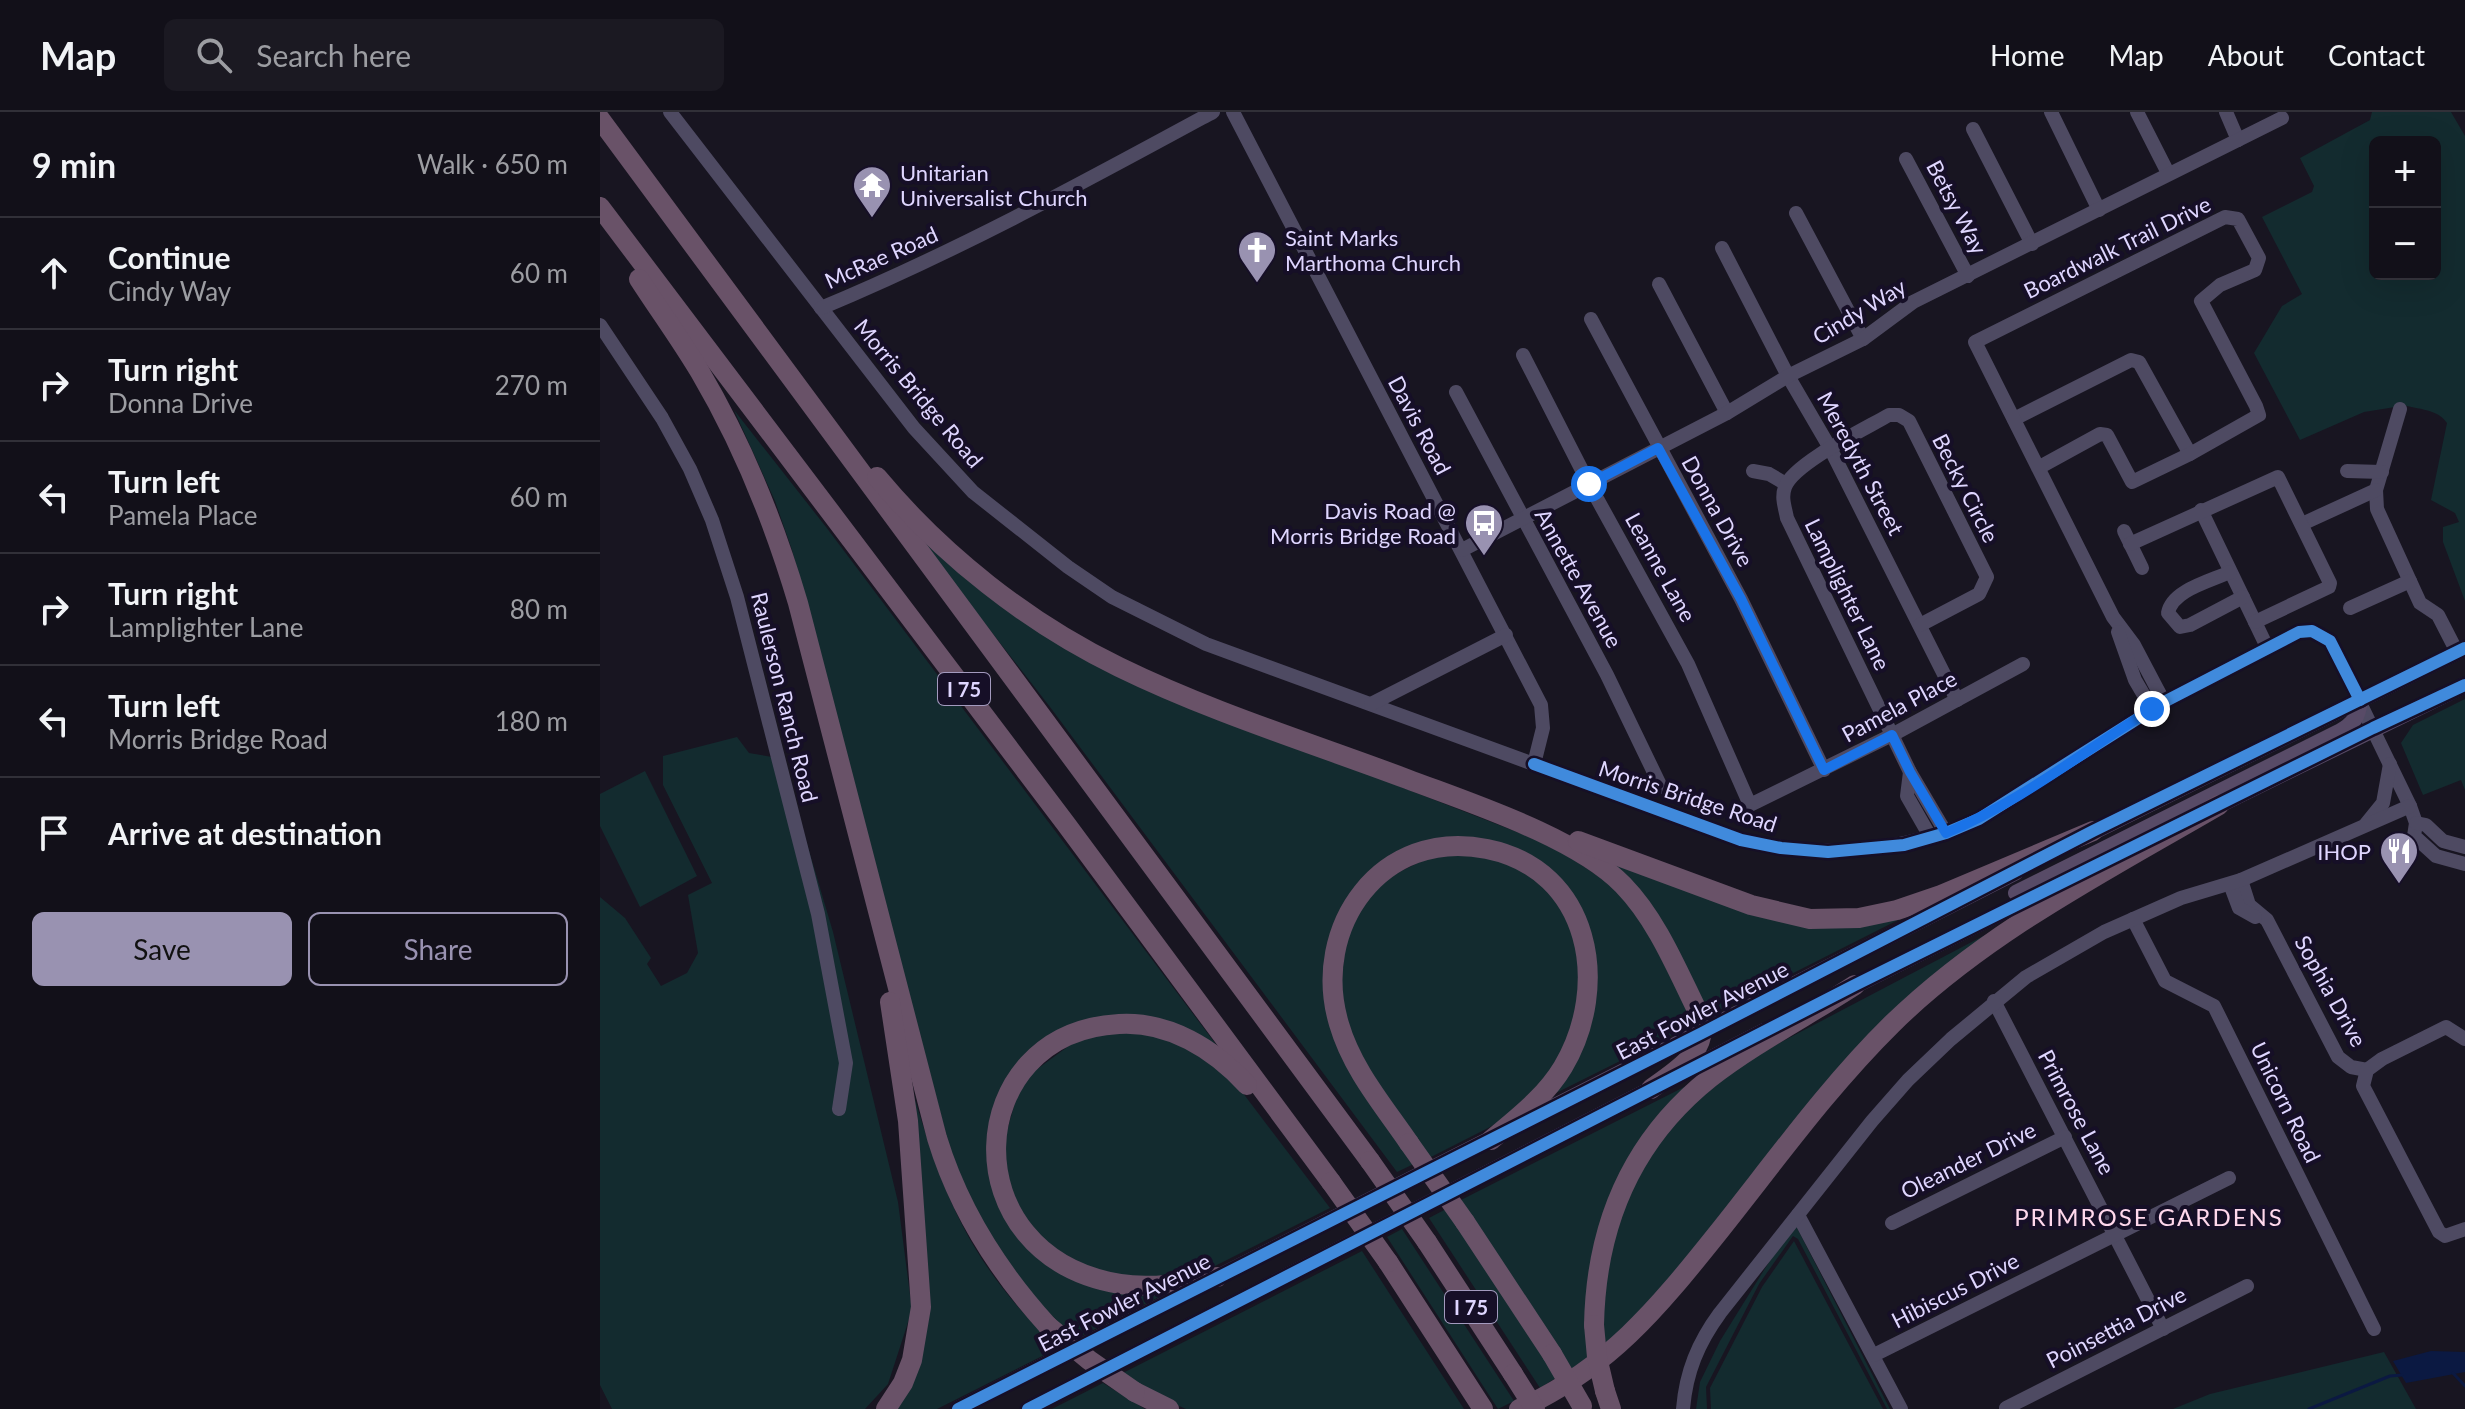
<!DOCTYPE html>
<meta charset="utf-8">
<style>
:root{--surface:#121019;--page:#1b1922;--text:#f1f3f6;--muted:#9c9da2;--line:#313038;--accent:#9992b1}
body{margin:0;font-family:Lato,sans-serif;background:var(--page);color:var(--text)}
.controls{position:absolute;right:24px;top:24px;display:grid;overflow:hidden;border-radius:12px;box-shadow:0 8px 32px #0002}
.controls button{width:72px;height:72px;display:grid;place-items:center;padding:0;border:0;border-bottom:2px solid var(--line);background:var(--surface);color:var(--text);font:40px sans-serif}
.stop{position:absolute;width:24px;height:24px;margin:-18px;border:6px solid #1a73e8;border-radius:50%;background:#fff}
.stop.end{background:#1a73e8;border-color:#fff;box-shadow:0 2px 8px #0008}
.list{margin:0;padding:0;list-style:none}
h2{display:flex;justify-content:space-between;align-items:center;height:104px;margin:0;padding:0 32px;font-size:34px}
h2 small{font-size:26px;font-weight:400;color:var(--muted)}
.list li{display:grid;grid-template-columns:52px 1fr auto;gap:24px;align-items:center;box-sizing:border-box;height:112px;padding:0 32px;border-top:2px solid var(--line)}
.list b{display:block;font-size:30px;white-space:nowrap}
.list p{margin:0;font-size:26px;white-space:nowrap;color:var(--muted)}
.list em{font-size:26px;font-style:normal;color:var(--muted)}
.actions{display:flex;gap:16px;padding:24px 32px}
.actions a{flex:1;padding:18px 0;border:2px solid var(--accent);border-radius:12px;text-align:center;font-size:28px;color:var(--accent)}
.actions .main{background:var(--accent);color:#111}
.icon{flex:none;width:44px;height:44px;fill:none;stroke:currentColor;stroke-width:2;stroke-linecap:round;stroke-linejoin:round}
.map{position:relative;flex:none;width:1865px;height:1297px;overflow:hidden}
header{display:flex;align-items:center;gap:48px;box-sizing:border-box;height:112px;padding:0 40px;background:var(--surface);border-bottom:2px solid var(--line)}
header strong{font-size:38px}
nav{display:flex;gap:44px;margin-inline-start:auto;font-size:28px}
.search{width:560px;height:72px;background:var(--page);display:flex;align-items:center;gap:20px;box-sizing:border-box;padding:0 28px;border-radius:12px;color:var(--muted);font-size:30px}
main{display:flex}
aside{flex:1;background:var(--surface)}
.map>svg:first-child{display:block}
</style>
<header>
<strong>Map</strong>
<div class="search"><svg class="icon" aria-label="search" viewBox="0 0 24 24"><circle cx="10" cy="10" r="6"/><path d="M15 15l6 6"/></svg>Search here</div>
<nav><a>Home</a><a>Map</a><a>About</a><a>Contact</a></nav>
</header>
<main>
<aside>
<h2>9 min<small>Walk · 650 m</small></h2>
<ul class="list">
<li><svg class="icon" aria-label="ahead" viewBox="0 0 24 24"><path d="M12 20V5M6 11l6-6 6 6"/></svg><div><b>Continue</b><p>Cindy Way</p></div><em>60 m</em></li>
<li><svg class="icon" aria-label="right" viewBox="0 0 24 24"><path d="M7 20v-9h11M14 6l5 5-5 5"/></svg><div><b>Turn right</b><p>Donna Drive</p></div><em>270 m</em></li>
<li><svg class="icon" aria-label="left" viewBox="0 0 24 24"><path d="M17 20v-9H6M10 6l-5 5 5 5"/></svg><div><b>Turn left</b><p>Pamela Place</p></div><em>60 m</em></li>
<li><svg class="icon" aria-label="right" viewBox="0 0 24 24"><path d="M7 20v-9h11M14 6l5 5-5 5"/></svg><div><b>Turn right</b><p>Lamplighter Lane</p></div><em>80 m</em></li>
<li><svg class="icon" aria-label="left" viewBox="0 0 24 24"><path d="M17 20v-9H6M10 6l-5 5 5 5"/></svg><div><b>Turn left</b><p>Morris Bridge Road</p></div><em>180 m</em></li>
<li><svg class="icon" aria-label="arrive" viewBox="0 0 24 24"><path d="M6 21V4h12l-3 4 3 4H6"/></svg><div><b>Arrive at destination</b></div></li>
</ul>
<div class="actions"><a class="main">Save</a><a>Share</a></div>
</aside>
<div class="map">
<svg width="1865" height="1297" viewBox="0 0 1865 1297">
<rect width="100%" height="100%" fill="#181521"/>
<!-- green -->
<g fill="#132b2f" fill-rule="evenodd">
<path d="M1772,0H1851L1865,24V489L1843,430V415L1859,410L1855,401L1831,388L1847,311C1836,295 1814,298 1797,291L1795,295L1764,300L1700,328L1654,241L1682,194L1702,182L1662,105L1712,80L1714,74L1700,46L1770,8ZM1775,30H1835V162H1775Z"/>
<path d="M134,298L226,415L618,935L582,919L462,924L394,1014L428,1131L564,1177L561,1184L475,1227L406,1157L354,1053L192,438L175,389Z"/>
<path d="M315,415L567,584L953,734L1028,784L1096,911L952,983L993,886L956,770L852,731L759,778L732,902L816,1051L797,1060L450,595L337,450Z"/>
<path d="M1865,587V678L1861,668L1823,683L1801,631L1813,613Z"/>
<path d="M137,625L149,641L172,645L213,803L241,950L234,1000L242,1003L250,952L192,681L233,820L298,1090L312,1198L288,1272L265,1297H12L0,1273V785L25,806L51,846L47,852L61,874L87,861L98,841L88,783L112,771L63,673V644Z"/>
<path d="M45,659L97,764L40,795L0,714V682Z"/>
<path d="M836,742L901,746L950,777L982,834L975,922L929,991L890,1015L829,1046L760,948L740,894L746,817L777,771Z"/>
<path d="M1000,742L1172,805H1304L1110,903Z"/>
<path d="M1385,823L1388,826L1365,841L1003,1239L1005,1156L1031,1072L1072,1009L1149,947Z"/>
<path d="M553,919L621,952L730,1096L599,1162L511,1168L429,1122L399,1047L421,969L485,922Z"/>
<path d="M305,953C340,1074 363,1147 458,1236L337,1297H291L313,1256Z"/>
<path d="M1094,970L1021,1067L992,1244L971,1259L859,1089Z"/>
<path d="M848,1096L959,1264L940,1276L829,1106Z"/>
<path d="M1196,1114L1290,1297H1287L1198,1127L1193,1124L1159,1172L1106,1275L1107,1297H1096L1100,1270L1120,1229L1174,1142Z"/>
<path d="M802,1117L914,1289L898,1297L787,1125Z"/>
<path d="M1194,1129L1283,1297H1111L1110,1276L1162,1175Z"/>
<path d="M762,1139L864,1297H586L559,1285L521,1262Z"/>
<path d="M1784,1240L1816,1297H1573L1610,1282Z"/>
<path d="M503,1271L545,1297H452Z"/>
</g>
<!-- water -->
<path fill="#0b1942" d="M1831,1239L1865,1240V1260L1806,1271L1793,1249Z"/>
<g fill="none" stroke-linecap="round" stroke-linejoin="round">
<!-- stream -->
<g stroke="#0b1942" stroke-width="3">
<path d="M1853,1261L1865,1274"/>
<path d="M1709,1297L1790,1264L1802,1263"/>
</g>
<!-- minor -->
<g stroke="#4e4a62" stroke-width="14">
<path d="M70,0L314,316L373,380L468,455L512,485L606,532L1141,728C1231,747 1294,742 1379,707L1564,590L1699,520L1712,519L1730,529L1810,694L1816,711L1814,724L1836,744L1865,752"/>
<path d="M633,0L941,593L943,616L934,652"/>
<path d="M1451,0L1499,98"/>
<path d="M1537,0L1568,61"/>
<path d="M1626,0L1638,28"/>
<path d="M1373,17L1432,132"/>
<path d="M1306,47L1368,164"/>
<path d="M1196,101L1263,227"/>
<path d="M1122,136L1188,264L1230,336L1357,588"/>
<path d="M1059,172L1127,301"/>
<path d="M221,196C356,140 484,70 613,0"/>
<path d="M991,207L1141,487L1224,658"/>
<path d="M0,213L62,306L90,357L112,408L137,485L218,802L246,951L239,997"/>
<path d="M923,243L989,372L1088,552L1150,693L1292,623L1423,552"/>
<path d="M856,280L1007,563L1061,675"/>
<path d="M1800,297L1776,378L1777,397L1820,491L1838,503L1857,540"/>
<path d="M1414,307L1531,248L1539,250L1590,342"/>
<path d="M1438,356L1500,322L1507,323L1532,370L1590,342L1659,303L1656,294L1601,189L1620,173L1655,158L1659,146L1638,107L1625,105L1375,230L1513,505L1534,533L1564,590"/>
<path d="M1153,359L1169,362L1186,372"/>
<path d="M1747,359L1782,360"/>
<path d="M1601,398L1667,535"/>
<path d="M1702,412L1776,378"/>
<path d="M1524,419L1542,456"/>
<path d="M1530,432L1678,365L1730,471L1729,475L1655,510"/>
<path d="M862,438L1127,301L1188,264L1263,227L1313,190L1682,6"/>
<path d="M1630,460C1611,469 1572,478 1568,501L1580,515L1590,513L1643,485"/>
<path d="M1750,496L1810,469"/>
<path d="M1320,513L1379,482L1387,465L1309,309L1299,303H1289C1265,317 1194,351 1185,375C1181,386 1185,395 1187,406L1310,660L1346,721"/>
<path d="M1518,520L1535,568L1552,597"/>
<path d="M771,592L906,523"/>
<path d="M1310,660L1307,684L1331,726"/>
<path d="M1816,711L1826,713L1843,729L1865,735"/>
<path d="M1766,712L1783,691L1790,652"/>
<path d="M1641,768L1649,793L1667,808L1738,945L1751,955L1767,958"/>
<path d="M1630,772L1639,796L1655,805"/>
<path d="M1533,807L1565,869L1614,894L1774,1217"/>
<path d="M1394,889L1563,1217"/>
<path d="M1865,927L1846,915L1782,947L1767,958L1763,974L1839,1120L1845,1124L1865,1117"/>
<path d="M1198,1103L1301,1297"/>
<path d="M1292,1111L1465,1025"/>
<path d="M1274,1243L1629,1066"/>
<path d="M1406,1296L1647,1174"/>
<path d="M1083,1297C1086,1260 1098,1231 1120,1201L1272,1009L1308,968L1351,927L1426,865L1504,820L1581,786L1641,768L1810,694"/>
</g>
<!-- major -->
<g stroke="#584b67" stroke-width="16">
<path d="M1611,697L1865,573"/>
<path d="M1483,725L1865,536"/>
<path d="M1416,781L1739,620C1754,612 1758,605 1760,588"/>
<path d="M1246,878L1501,751"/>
<path d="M358,1297L1416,760"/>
<path d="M428,1297L1164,919"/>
</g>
<!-- highway -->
<g stroke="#695268" stroke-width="20">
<path d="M0,7L770,1049"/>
<path d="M0,95L466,712L731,1070"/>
<path d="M39,167C59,198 81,228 100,260C143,333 174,410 198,491L337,1026C359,1098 397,1158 448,1214"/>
<path d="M277,365C342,443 428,511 519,555C611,600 711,631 807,667C870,691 976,725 1023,773C1059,810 1079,863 1102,908C1106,943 1075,959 1051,977"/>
<path d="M978,729L1151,793L1210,807L1259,806L1297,798L1341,783L1493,719"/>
<path d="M809,1031C783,993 752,957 739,912C710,815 782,715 887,737C991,758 1011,874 963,955C945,985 917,1006 891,1028"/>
<path d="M865,1110L952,1242"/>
<path d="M827,1130L913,1262"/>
<path d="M788,1150L883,1297"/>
<path d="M617,1165C585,1171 552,1177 520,1172C349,1144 361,920 519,912C569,909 614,937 647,973"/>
<path d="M994,1213C996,1113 1031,1029 1110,966C1152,933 1209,903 1255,873"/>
<path d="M1005,1279L1011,1297"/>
<path d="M535,1280L569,1297"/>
<path d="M286,1297L303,1271L312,1248L321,1195L308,1009L290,890"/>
<path d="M919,1297C1008,1257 1057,1197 1117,1122C1173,1052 1227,976 1292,912C1386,820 1506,759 1619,693"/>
</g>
<!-- highway-bridge -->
<g stroke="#695268" stroke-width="20">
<path d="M809,1031L865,1110"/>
<path d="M770,1049L827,1130"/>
<path d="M731,1070L788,1150"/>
<path d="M994,1213L997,1245L1005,1279"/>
<path d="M448,1214L489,1248L535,1280"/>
<path d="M952,1242L982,1294"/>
<path d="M913,1262L935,1297"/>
</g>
<defs>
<g id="cycleway">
<path d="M934,652L1141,728L1181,736L1228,740L1304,733L1346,721L1379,707L1564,590L1699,520L1712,519L1730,529L1760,588"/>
<path d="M358,1297L1102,921L1493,719L1865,536"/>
<path d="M428,1297L1255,873L1773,616L1865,573"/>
</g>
</defs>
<!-- cycleway casing -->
<use href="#cycleway" stroke="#160f27" stroke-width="17"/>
<!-- cycleway -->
<use href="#cycleway" stroke="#408adc" stroke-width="12"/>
</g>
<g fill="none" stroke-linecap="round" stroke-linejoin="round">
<!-- route -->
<path stroke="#1a73e8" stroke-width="10" d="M989,372L1058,336L1141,487L1224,658L1292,623L1310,660L1346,721C1420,690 1484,639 1552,597"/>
</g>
<!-- icons -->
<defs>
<symbol id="temple-pin" viewBox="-11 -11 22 30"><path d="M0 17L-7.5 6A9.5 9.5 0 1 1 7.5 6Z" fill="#9992b1" stroke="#160f27"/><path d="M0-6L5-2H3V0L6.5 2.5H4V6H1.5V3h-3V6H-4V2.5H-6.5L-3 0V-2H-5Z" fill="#fff"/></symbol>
<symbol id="church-pin" viewBox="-11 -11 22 30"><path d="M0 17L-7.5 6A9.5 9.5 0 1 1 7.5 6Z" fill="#9992b1" stroke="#160f27"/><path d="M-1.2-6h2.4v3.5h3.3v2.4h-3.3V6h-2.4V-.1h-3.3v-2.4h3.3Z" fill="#fff"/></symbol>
<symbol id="bus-pin" viewBox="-11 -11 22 30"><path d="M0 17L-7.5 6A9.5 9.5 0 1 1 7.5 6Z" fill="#9992b1" stroke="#160f27"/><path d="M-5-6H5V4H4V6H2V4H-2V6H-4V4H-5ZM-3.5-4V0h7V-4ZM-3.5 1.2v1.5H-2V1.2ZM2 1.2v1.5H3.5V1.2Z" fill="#fff"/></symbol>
<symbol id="restaurant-pin" viewBox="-11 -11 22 30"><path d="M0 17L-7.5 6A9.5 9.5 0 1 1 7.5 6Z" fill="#9992b1" stroke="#160f27"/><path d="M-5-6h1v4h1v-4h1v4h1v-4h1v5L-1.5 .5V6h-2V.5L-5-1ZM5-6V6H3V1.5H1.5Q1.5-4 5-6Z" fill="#fff"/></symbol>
</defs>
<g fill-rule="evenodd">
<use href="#temple-pin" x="250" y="51" width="44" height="60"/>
<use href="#church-pin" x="635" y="116" width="44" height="60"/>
<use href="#bus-pin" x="862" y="389" width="44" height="60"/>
<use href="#restaurant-pin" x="1777" y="717" width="44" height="60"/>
</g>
<g text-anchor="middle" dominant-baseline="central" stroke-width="8" stroke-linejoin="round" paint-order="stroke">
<!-- shield labels -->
<g fill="#160f27" stroke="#a39abe" stroke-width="2">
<rect x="338" y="561" width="52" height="32" rx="6"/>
<rect x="845" y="1179" width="52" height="32" rx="6"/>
</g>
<g font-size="20" font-weight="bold" fill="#dfd6ff">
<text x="364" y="577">I 75</text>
<text x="871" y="1195">I 75</text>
</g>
<!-- poi labels -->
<g font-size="22" fill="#dfd6ff" stroke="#160f27" text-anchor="start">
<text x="300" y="60">Unitarian<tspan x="300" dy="25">Universalist Church</tspan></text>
<text x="685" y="125">Saint Marks<tspan x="685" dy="25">Marthoma Church</tspan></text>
<text x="856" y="398" text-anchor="end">Davis Road @<tspan x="856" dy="25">Morris Bridge Road</tspan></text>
<text x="1771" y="739" text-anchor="end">IHOP</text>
</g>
<!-- street labels -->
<g font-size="22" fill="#dfd6ff" stroke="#160f27">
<text transform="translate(1357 95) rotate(62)">Betsy Way</text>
<text transform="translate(1517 135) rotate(-26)">Boardwalk Trail Drive</text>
<text transform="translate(281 145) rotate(-24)">McRae Road</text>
<text transform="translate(1259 199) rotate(-31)">Cindy Way</text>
<text transform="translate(319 281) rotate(50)">Morris Bridge Road</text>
<text transform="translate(820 313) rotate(62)">Davis Road</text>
<text transform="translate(1261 351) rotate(62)">Meredyth Street</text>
<text transform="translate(1366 376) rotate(63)">Becky Circle</text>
<text transform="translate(1118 399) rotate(61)">Donna Drive</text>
<text transform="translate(1061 455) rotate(61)">Leanne Lane</text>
<text transform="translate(979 466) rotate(61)">Annette Avenue</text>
<text transform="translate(1248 482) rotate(64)">Lamplighter Lane</text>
<text transform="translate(185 585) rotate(76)">Raulerson Ranch Road</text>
<text transform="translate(1299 594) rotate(-28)">Pamela Place</text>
<text transform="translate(1088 684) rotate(18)">Morris Bridge Road</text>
<text transform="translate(1731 879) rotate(61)">Sophia Drive</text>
<text transform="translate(1102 898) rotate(-27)">East Fowler Avenue</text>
<text transform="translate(1686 990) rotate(64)">Unicorn Road</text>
<text transform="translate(1477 1000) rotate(62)">Primrose Lane</text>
<text transform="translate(1368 1048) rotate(-26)">Oleander Drive</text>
<text transform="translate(1355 1178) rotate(-27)">Hibiscus Drive</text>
<text transform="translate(524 1190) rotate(-27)">East Fowler Avenue</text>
<text transform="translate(1516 1215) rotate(-27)">Poinsettia Drive</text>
</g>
<!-- neighbourhood labels -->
<g font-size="24" letter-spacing="2" fill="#ffd8ec" stroke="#160f27">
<text x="1549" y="1104">PRIMROSE GARDENS</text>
</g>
</g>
</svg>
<div class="controls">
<button>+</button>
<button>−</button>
</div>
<div class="stop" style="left:989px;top:372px"></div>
<div class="stop end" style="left:1552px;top:597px"></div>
</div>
</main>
